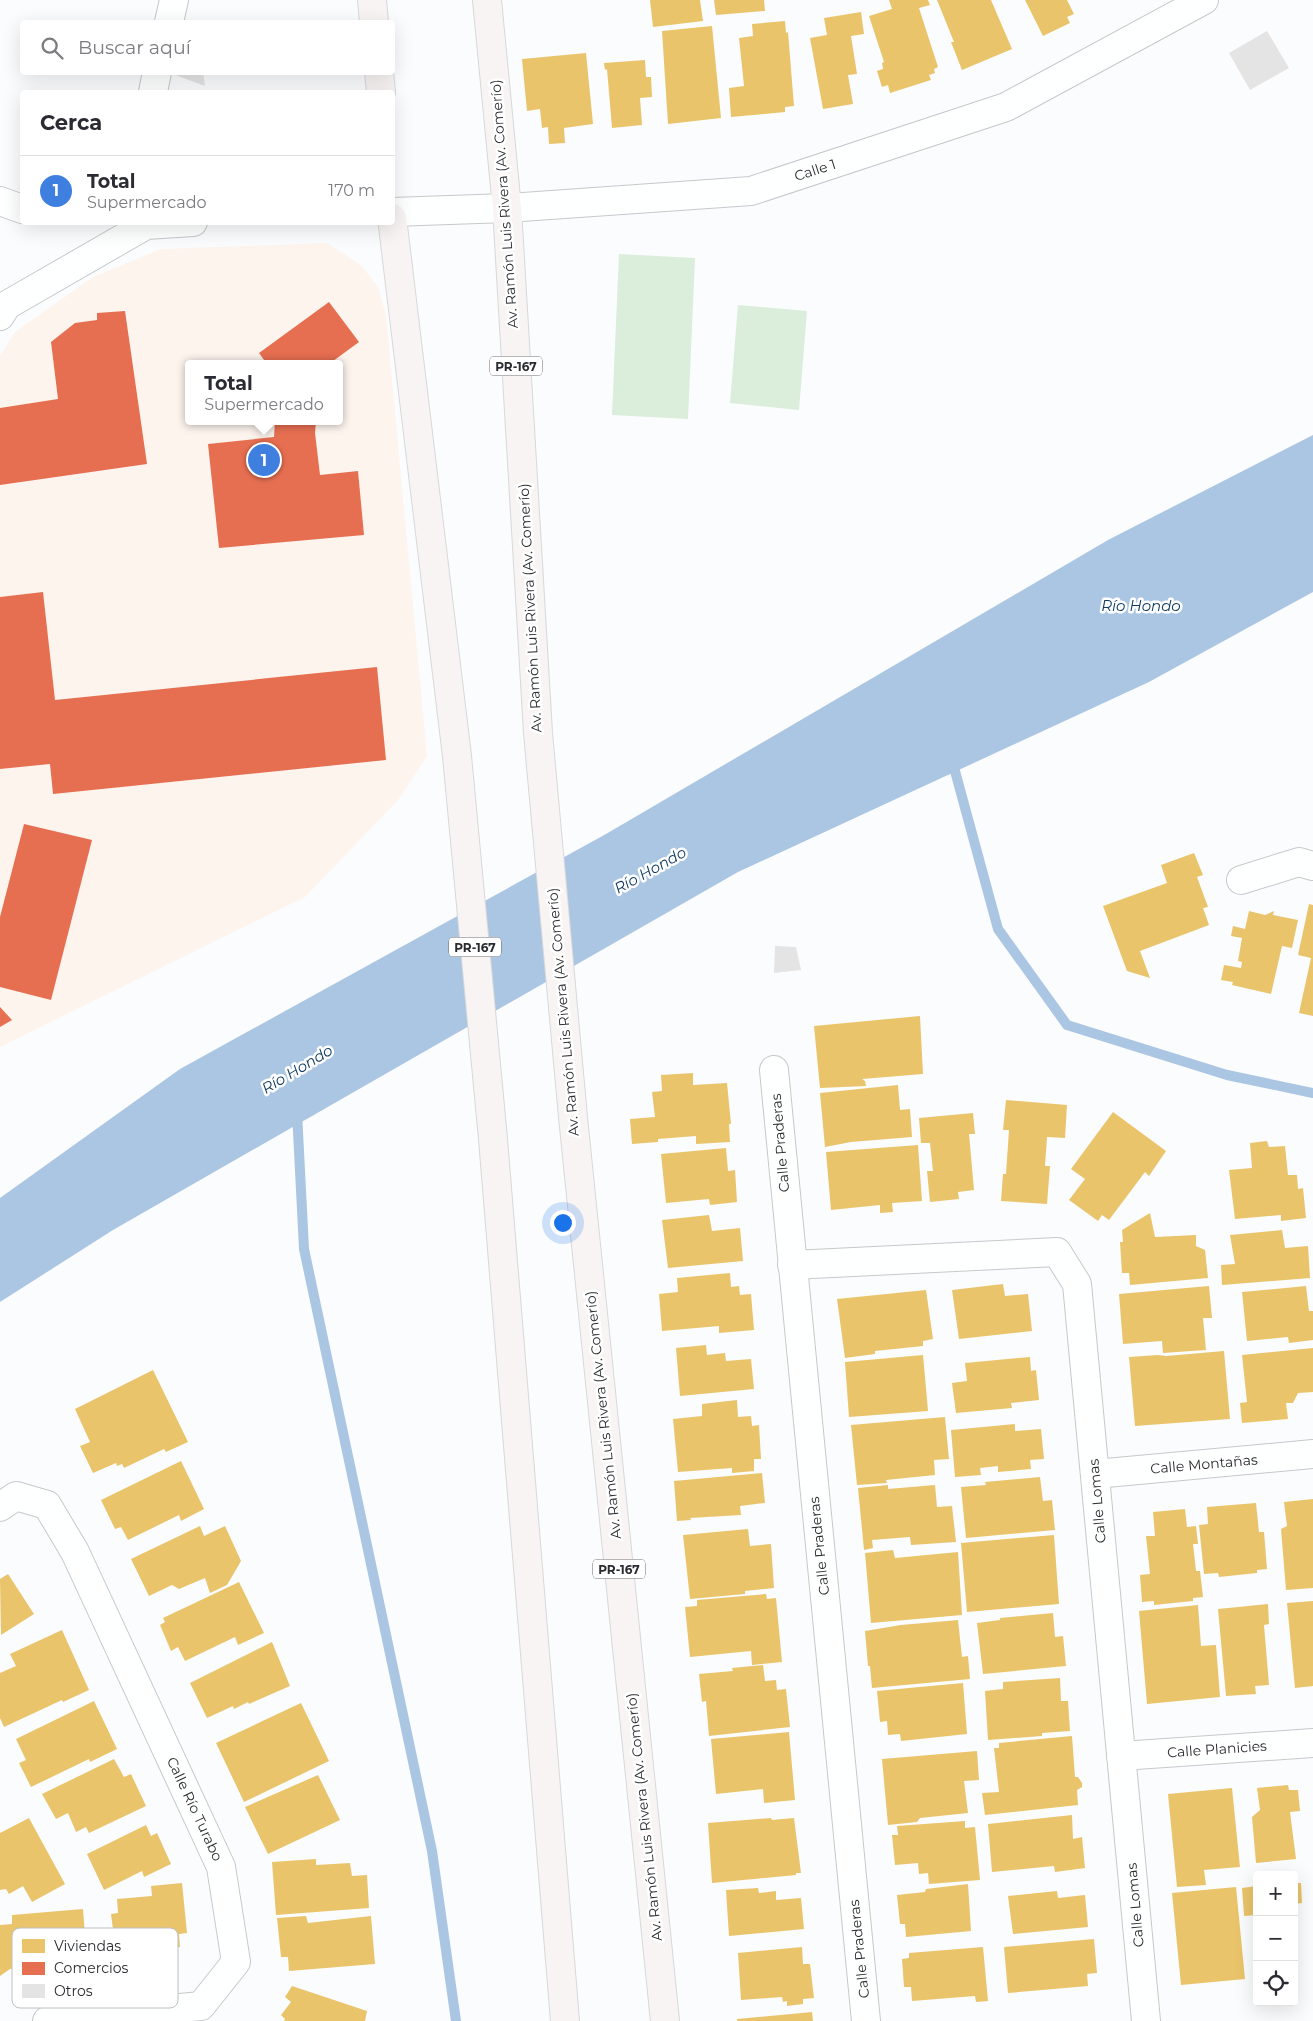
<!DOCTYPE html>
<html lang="es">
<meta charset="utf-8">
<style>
:root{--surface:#fff;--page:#f2f2f3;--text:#2b2b33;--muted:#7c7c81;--line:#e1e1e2;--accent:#747578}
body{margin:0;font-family:Montserrat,sans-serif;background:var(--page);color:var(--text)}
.controls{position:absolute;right:15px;bottom:15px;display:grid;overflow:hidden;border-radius:5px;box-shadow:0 5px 20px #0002}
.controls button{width:45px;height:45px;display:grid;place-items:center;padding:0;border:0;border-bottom:1px solid var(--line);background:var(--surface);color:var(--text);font:25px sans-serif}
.you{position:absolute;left:562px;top:1222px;width:18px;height:18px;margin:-12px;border:4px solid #fff;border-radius:50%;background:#1a73e8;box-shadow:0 0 0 8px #1a73e833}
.badge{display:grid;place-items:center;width:32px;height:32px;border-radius:50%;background:var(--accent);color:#fff;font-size:16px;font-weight:700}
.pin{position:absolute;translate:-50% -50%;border:2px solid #fff;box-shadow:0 1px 5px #0006}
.popup{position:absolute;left:185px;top:360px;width:158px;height:65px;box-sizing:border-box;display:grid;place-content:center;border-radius:5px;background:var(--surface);filter:drop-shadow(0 1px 4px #0005);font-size:16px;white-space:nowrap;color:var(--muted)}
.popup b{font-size:19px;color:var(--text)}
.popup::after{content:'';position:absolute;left:50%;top:100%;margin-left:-10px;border:10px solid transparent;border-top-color:var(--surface)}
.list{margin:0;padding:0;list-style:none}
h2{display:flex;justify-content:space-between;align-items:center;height:65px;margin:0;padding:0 20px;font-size:21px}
h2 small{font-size:16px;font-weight:400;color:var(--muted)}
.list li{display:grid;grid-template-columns:32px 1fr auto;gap:15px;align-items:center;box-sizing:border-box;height:70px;padding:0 20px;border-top:1px solid var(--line)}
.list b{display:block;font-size:19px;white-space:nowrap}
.list p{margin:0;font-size:16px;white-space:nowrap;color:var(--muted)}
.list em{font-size:16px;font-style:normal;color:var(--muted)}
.icon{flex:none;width:28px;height:28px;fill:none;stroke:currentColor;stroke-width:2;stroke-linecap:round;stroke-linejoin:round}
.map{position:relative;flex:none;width:1313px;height:2021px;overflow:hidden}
.search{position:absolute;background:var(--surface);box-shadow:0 5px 20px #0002;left:20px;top:20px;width:375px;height:55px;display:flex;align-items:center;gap:12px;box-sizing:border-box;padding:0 18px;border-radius:5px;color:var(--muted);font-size:19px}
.panel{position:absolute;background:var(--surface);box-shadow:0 5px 20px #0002;left:20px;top:90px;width:375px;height:135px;border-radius:5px}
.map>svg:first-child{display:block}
</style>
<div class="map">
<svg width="1313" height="2021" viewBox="0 0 1313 2021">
<rect width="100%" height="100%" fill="#fbfcfe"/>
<!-- commercial -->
<path fill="#fdf4ee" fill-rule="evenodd" d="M327,243L361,265L378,287L386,315L427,756L399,799L305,897L0,1047V356L15,332L93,277L161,249ZM189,364H339V421H189Z"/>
<!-- green -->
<g fill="#dbeddb">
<path d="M619,254L695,258L688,419L612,415Z"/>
<path d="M738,305L807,311L799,410L730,403Z"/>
</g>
<!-- water -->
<path fill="#abc6e3" d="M1313,435V592L1149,682L738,872L113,1230L0,1302V1198L180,1069L606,834L1108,540Z"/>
<!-- homes -->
<g fill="#e9c46a">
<path d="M650,0H700L703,21L653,27Z"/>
<path d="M714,0H764L765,11L716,15Z"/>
<path d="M889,0H928L930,5L919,8L938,67L934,69L935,73L929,75L931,80L890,93L888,85L882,87L877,71L883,69L882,63L884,62L869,16L892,9Z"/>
<path d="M937,0H991L1012,49L962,70L951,42H954Z"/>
<path d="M1025,0H1067L1074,14L1067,17L1070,23L1043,36Z"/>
<path d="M861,12L864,34L851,36L857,74L848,75L853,104L823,109L810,38L827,35L824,18Z"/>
<path d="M785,21L786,33L788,32L794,106L785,107V112L731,117L729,88L744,86L739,38L753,36L752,24Z"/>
<path d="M712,26L721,118L668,124L662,31Z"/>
<path d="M586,53L593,124L564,128L565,143L549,144L548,127L542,128L540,109L527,111L522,59Z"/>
<path d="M645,60L646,77H651L652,97L640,98L642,125L612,128L607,69L605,70L604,63Z"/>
<path d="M1194,853L1203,875L1197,877L1208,907L1203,908L1209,925L1140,951L1150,978L1127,971L1103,906L1167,883L1161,865Z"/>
<path d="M1309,904L1313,905V1016L1299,1013L1311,958L1298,955Z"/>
<path d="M1249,911L1265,915L1274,911L1273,915L1298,920L1292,948L1282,946L1271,994L1232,985L1233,982L1221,980L1224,965L1241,968L1242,962L1238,961L1242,938L1231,936L1233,926L1245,929Z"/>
<path d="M920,1016L923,1074L862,1079L865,1081L866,1086L820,1088L814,1026Z"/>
<path d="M693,1073V1085L727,1083L731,1124H729L730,1142L696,1144V1136L658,1139V1142L632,1144L630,1119L655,1117L652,1092L662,1091L661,1075Z"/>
<path d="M898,1085L900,1110L910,1109L912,1137L851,1142L825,1147L820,1093Z"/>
<path d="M1006,1100L1067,1105L1065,1138L1047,1137L1045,1166H1050L1047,1204L1001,1201L1003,1174H1006L1009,1130H1003Z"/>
<path d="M1113,1112L1166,1151L1149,1176L1145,1172L1109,1220L1102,1215L1098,1221L1069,1200L1085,1179L1071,1169Z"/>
<path d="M973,1113L975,1134H969L974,1190L958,1192L959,1199L930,1202L927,1171H933L930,1143H921L919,1118Z"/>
<path d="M1267,1141L1269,1147L1285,1146L1288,1175H1297L1298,1189L1303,1188L1306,1218L1281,1221V1215L1235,1219L1229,1170L1252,1168L1250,1143Z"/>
<path d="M918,1145L922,1201L892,1203L893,1212L880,1213V1205L831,1210L826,1152Z"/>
<path d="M726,1148L728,1171L735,1170L737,1202L710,1205L709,1199L666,1203L661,1154Z"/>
<path d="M1150,1213L1155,1237L1196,1235V1246L1205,1250L1208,1278L1130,1285L1129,1273H1122L1120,1242H1123L1122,1230Z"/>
<path d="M709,1215L712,1231L740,1228L743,1261L668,1268L662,1220Z"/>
<path d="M1282,1230L1285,1248L1308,1246L1310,1278L1222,1285L1221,1265L1235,1264L1230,1235Z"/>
<path d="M730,1273L731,1287L739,1286L740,1295L751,1294L754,1330L719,1333V1326L662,1331L659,1294L678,1292L677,1278Z"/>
<path d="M1003,1284L1005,1296L1028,1294L1032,1331L959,1339L952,1290Z"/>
<path d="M1209,1286L1212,1318H1203L1206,1350L1163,1353L1162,1341L1123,1344L1119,1294Z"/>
<path d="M1306,1286L1309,1311H1313V1340L1289,1343L1288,1337L1247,1341L1242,1292Z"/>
<path d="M926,1290L933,1339L923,1341V1346L875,1351V1354L845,1358L837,1299Z"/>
<path d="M706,1345L707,1355L725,1353L726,1361L751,1359L754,1389L680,1396L676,1348Z"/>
<path d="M1313,1348V1392L1298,1393L1293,1403H1286L1288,1419L1242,1423L1240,1403L1247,1402L1242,1355Z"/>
<path d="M1224,1351L1230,1419L1135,1426L1129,1357L1158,1355L1166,1356Z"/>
<path d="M923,1355L928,1411L849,1417L845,1362Z"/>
<path d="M1030,1357L1031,1371L1036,1370L1039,1400L1011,1403L1012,1408L956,1413L952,1383L967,1381L965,1363Z"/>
<path d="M153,1370L188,1442L166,1452L164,1449L124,1468L122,1464L117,1466L116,1463L93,1473L80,1446L90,1442L75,1409Z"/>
<path d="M737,1400L738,1417L751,1416L752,1426L759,1425L761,1459H754V1471L732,1473V1468L678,1472L673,1419L702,1416V1404Z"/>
<path d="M945,1417L949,1459L934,1460L935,1475L886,1480L887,1483L857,1485L851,1425Z"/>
<path d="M1015,1424V1431L1041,1429L1044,1459L1030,1460L1031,1469L998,1472V1466L980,1468L981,1475L955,1477L951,1430Z"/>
<path d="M181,1461L204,1509L181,1521L179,1515L128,1540L121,1527L115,1529L101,1500Z"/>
<path d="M762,1473L765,1503L740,1506L741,1515L690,1518L691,1520L677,1521L674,1481Z"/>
<path d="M1040,1477L1043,1501L1052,1500L1055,1530L966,1538L961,1487L986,1485L985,1482Z"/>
<path d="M888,1485V1489L935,1485L937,1507L952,1506L956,1542L911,1545L910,1537L872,1540L873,1548L864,1550L858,1488Z"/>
<path d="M1313,1499V1588L1286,1590L1281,1529L1287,1526L1284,1502Z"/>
<path d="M1256,1503L1259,1532H1264L1267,1569L1257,1570V1573L1219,1577L1218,1573L1204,1574L1199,1525L1208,1524L1207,1507Z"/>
<path d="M1185,1509L1187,1527L1196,1526L1198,1544H1193L1196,1571H1200L1203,1597L1193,1598V1601L1154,1605V1601L1142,1602L1140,1575L1150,1574L1146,1536H1155L1153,1512Z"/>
<path d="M200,1526L204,1536L225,1526L241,1561L227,1585L210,1593L205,1578L179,1589L172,1585L149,1596L131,1559Z"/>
<path d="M748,1529L750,1546L771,1544L774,1588L745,1591V1594L690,1599L683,1535Z"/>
<path d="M1054,1535L1059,1604L967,1612L961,1543Z"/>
<path d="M893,1550L895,1558L958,1552L962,1615L871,1623L865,1553Z"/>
<path d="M8,1574L34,1614L1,1635L0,1579Z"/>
<path d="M239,1582L264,1633L238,1645L235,1637L185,1661L178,1647L171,1651L160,1625L165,1622L163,1618Z"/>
<path d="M766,1594L767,1599L776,1598L782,1662L752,1665L751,1651L690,1657L685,1607L697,1606V1600Z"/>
<path d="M1313,1601V1686L1295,1688L1287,1603Z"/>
<path d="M1268,1604L1269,1624L1264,1625L1269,1685L1255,1686L1256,1694L1226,1696L1218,1609Z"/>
<path d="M1198,1605L1201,1646L1216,1645L1220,1697L1147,1704L1139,1611Z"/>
<path d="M1053,1613L1055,1637L1063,1636L1066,1666L983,1674L977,1623L1000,1620V1618Z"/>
<path d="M958,1620L962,1657L968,1656L970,1679L872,1688L870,1666H868L865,1631L901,1625Z"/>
<path d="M62,1630L89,1690L63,1702L62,1700L4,1727L0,1718V1673L16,1666L10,1654Z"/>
<path d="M272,1642L290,1686L249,1704L248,1702L234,1709L233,1706L207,1718L190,1683Z"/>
<path d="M763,1665L765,1681L776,1680L777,1690L786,1689L790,1727L709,1736L706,1701L702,1702L699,1674L733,1671L732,1668Z"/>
<path d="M1060,1678L1061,1701H1068L1070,1731L1042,1733V1736L988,1740L985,1691L1003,1689V1682Z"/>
<path d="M963,1683L967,1734L901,1741L900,1734L888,1735L887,1721L880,1722L877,1691Z"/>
<path d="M94,1701L117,1749L90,1762L89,1759L31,1787L19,1763L26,1760L16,1739Z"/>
<path d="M301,1703L329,1761L244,1802L216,1743Z"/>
<path d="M789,1732L795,1800L764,1803L763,1789L716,1794L711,1739Z"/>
<path d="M1072,1736L1075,1777H1078L1082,1783V1787L1077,1790L1078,1805L985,1815L982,1793L999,1792L994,1748H999V1743Z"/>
<path d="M977,1751L979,1780L964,1781L968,1813L920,1818L917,1822L888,1825L882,1759Z"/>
<path d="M114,1759L124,1777L131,1774L146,1806L89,1833L86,1827L76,1832L68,1813L56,1819L42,1794Z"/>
<path d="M318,1775L340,1820L268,1854L245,1807Z"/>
<path d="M1288,1785L1289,1790H1298L1300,1811L1290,1812L1296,1859L1256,1863L1252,1817L1260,1810L1257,1788Z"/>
<path d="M1232,1788L1240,1867L1204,1870L1206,1885L1177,1887L1168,1794Z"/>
<path d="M1072,1815L1073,1839L1082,1837L1085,1868L1055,1872L1054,1866L992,1872L988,1824Z"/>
<path d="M29,1818L65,1884L32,1902L23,1886L9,1894L6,1889L0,1890V1833Z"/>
<path d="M771,1818L772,1820L794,1818L801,1873H796V1875L712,1883L708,1823Z"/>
<path d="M965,1821V1828L975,1827L980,1880L929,1884L928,1873L919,1874L918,1863L895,1865L892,1835H898L897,1826Z"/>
<path d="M146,1825L151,1836L157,1833L171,1864L144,1877L142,1871L104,1890L87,1854Z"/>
<path d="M316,1859V1865L350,1863L352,1876L367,1875L369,1908L276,1915L272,1862Z"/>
<path d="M182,1883L187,1933L179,1934L180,1947L116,1953L111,1914L118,1913L117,1899L152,1896L151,1886Z"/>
<path d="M1294,1883H1301L1302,1903L1294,1904Z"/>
<path d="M968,1884L971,1931L906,1937L905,1924H900L897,1895L925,1892L926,1889Z"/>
<path d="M1257,1886V1915L1244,1916L1242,1888Z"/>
<path d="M1236,1887L1245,1979L1181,1985L1172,1893Z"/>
<path d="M758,1888L759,1893L776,1891V1900L801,1898L804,1929L729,1936L726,1890Z"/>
<path d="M1057,1891L1058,1898L1085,1895L1088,1927L1013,1934L1008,1896Z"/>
<path d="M83,1909L86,1949L63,1951L64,1964L10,1969L0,1976V1925L12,1924V1915Z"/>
<path d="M306,1916L308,1923L371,1916L375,1964L289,1971L288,1957H281L277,1918Z"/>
<path d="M1094,1939L1097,1973L1087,1974L1088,1986L1008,1993L1004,1947Z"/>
<path d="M802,1947L803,1964H810L814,1998L803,1999V2004L787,2006V2001L783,2002L782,1997L741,2000L738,1953Z"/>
<path d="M983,1947L988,2001L976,2002L975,1996L912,2001L911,1987H904L902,1959L909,1958V1953Z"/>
<path d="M292,1986L367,2011L365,2021H284L285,2019L281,2015L291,2002L285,1997Z"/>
<path d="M812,2012L813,2021H737V2019Z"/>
</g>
<!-- shops -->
<g fill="#e76f51">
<path d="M329,302L359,342L329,364H267L259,353Z"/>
<path d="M125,311L147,464L0,485V408L58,399L51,342L75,323L97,320V313Z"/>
<path d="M275,421H316L315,433L320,475L358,471L364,535L219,548L208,444L274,437Z"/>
<path d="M43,592L55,700L377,667L386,760L53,794L50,764L0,769V597Z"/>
<path d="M24,824L92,840L51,1000L0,987V917Z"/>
<path d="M0,1007L12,1020L0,1027Z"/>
</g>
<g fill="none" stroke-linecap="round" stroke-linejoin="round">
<!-- stream -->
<g stroke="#abc6e3" stroke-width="10">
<path d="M952,760L998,929L1067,1025L1227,1075L1313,1093"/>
<path d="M297,1112L304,1249L432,1851L456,2021"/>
</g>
</g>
<!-- building -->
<g fill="#e5e4e4">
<path d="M1267,31L1289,68L1250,90L1229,53Z"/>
<path d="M171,72H203L205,86L170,73Z"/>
<path d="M775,946L796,947L801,970L774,973Z"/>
</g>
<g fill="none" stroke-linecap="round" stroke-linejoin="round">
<defs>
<g id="minor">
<path d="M169,22L174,0"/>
<path d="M153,92L157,72"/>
<path d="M0,201L22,209"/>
<path d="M392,212L507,208L751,191L1006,107L1204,0"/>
<path d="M0,316L7,305L146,225L193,222"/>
<path d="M1241,880L1299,862L1313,866"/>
<path d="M774,1070L866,2021"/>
<path d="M792,1265L1057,1252L1077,1284L1146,2021"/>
<path d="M1095,1474L1313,1454"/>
<path d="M0,1507L16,1496L47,1505L75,1552L221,1867L236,1962L201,2006L47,2021"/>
<path d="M1121,1756L1313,1743"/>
</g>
<g id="primary">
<path d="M372,0L374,22"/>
<path d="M487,0L507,208L538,733L573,1117L665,2021"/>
<path d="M379,72L381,92"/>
<path d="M392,218L457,756L493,1139L565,2021"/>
</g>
</defs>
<!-- minor casing -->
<use href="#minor" stroke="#c7c8cb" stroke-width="30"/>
<!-- primary casing -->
<use href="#primary" stroke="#d7d8da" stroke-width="30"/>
<!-- minor -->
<use href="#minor" stroke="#feffff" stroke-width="28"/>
<!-- primary -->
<use href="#primary" stroke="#f8f4f3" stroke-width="28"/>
</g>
<g text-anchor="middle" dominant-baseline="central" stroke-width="5" stroke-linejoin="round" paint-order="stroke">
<!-- shield labels -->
<g fill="#fff" stroke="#6b6b6e" stroke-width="1">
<rect x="490" y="356.5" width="52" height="19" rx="4"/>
<rect x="449" y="937.5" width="52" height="19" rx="4"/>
<rect x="593" y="1559.5" width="52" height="19" rx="4"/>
</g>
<g font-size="12" font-weight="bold" fill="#2b2c30">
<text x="516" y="366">PR-167</text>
<text x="475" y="947">PR-167</text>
<text x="619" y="1569">PR-167</text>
</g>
<!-- street labels -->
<g font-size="14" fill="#2b2c30" stroke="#fff">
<text transform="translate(815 170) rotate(-18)">Calle 1</text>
<text transform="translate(504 204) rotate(-94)">Av. Ramón Luis Rivera (Av. Comerío)</text>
<text transform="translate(530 608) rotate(-93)">Av. Ramón Luis Rivera (Av. Comerío)</text>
<text transform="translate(563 1012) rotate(-95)">Av. Ramón Luis Rivera (Av. Comerío)</text>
<text transform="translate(780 1143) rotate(-95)">Calle Praderas</text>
<text transform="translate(603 1415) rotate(-96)">Av. Ramón Luis Rivera (Av. Comerío)</text>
<text transform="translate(1204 1464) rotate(-5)">Calle Montañas</text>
<text transform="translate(1097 1501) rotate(-95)">Calle Lomas</text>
<text transform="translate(819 1546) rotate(-96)">Calle Praderas</text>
<text transform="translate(1217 1749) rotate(-4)">Calle Planicies</text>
<text transform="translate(195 1809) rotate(65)">Calle Río Turabo</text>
<text transform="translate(644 1817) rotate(-96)">Av. Ramón Luis Rivera (Av. Comerío)</text>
<text transform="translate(1135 1905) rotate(-95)">Calle Lomas</text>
<text transform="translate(859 1949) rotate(-96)">Calle Praderas</text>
</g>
<!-- water labels -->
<g font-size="15" font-style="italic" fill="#113b61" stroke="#fff">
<text x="1141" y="605">Río Hondo</text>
<text transform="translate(650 870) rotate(-29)">Río Hondo</text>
<text transform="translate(297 1069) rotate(-31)">Río Hondo</text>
</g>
</g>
<!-- legend -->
<rect x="12" y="1928" width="166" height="80" rx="8" fill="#fff" stroke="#bfc0c1" stroke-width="1"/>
<rect x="22" y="1939" width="23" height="14" fill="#e9c46a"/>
<rect x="22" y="1962" width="23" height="13" fill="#e76f51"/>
<rect x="22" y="1984" width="23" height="14" fill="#e5e4e4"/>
<g font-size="14" fill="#2b2c30">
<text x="54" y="1951">Viviendas</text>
<text x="54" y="1973">Comercios</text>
<text x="54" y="1996">Otros</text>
</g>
</svg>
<div class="controls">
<button>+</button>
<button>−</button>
<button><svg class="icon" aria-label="locate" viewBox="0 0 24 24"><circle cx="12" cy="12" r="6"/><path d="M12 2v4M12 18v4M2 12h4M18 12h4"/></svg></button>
</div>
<div class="you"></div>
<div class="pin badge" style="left:264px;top:460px;background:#3f7fe0">1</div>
<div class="popup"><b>Total</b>Supermercado</div>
<div class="search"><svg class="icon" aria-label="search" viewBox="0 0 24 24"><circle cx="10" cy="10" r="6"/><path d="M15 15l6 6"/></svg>Buscar aquí</div>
<section class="panel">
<h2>Cerca<small></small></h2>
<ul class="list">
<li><span class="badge" style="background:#3f7fe0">1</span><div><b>Total</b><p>Supermercado</p></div><em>170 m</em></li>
</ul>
</section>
</div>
